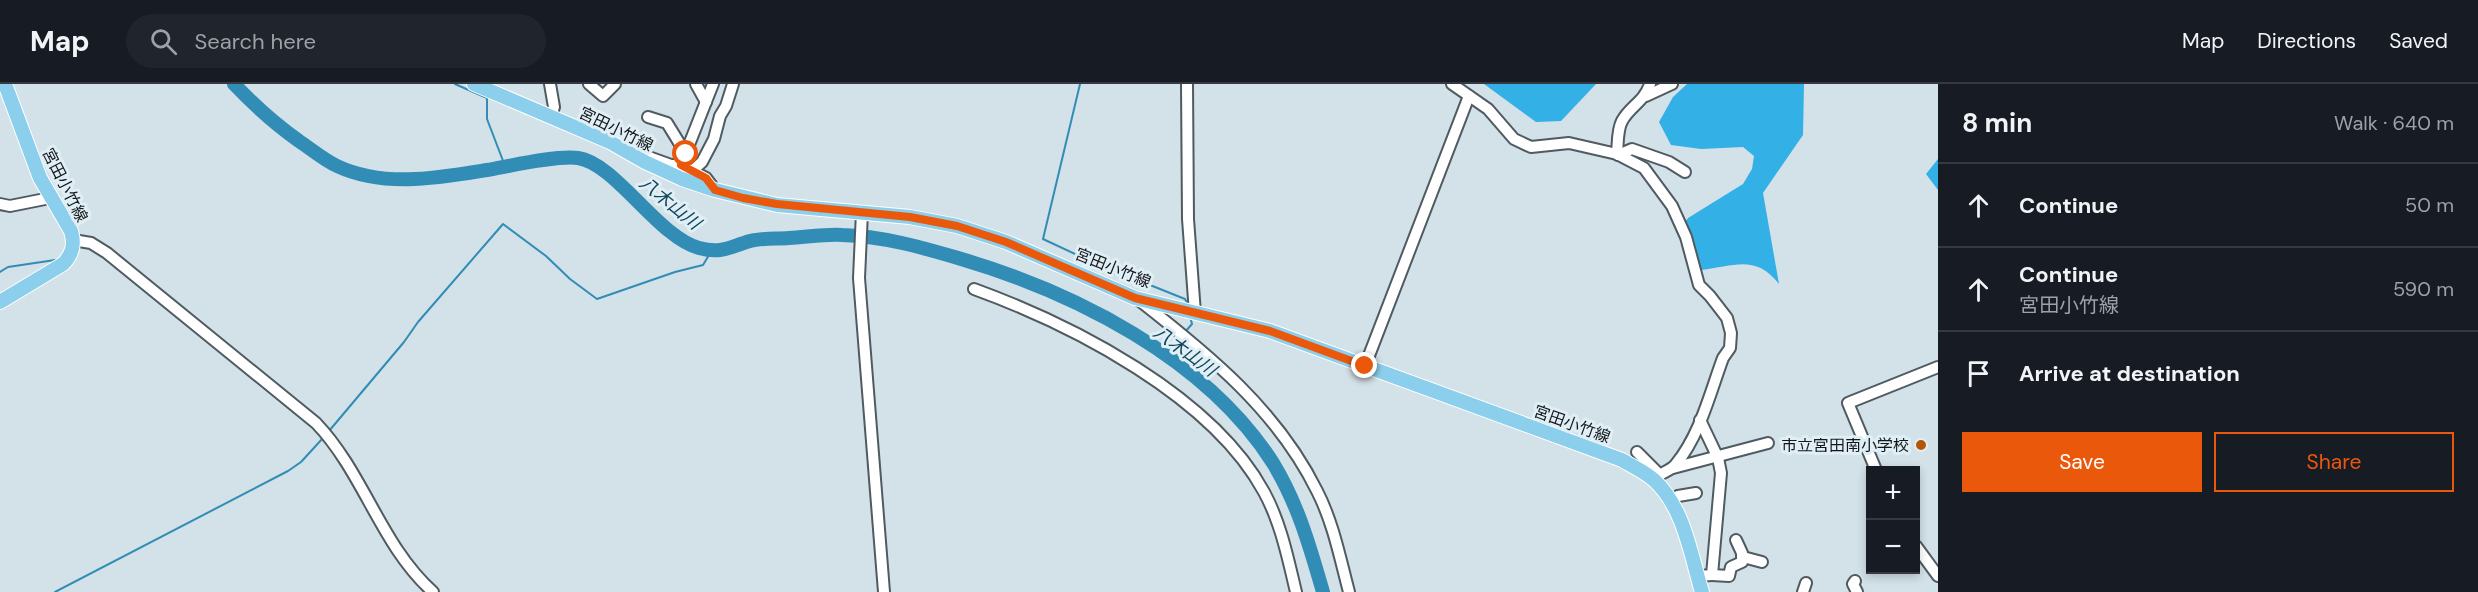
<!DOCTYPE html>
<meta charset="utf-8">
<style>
:root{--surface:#171b24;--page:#20242c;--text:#f1f3f6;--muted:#9ea1a6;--line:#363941;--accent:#ea580c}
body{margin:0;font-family:"DM Sans","Noto Sans JP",sans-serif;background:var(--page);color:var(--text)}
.controls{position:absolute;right:18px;bottom:18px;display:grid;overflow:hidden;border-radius:0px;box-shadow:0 3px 9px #0003}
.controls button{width:54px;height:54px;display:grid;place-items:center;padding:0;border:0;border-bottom:2px solid var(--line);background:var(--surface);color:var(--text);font:30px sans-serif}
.stop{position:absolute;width:18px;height:18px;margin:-14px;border:4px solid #ea580c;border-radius:50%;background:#fff}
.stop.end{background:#ea580c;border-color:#fff;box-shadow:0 2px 6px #0008}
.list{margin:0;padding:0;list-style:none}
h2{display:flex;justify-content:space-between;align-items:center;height:78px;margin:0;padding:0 24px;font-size:26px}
h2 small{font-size:20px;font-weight:400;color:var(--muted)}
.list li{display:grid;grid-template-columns:39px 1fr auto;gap:18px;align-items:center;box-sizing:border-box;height:84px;padding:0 24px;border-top:2px solid var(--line)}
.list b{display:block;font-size:22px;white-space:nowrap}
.list p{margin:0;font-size:20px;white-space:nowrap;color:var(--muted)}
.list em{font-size:20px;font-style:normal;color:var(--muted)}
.actions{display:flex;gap:12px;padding:18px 24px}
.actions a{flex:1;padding:14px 0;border:2px solid var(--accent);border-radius:0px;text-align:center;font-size:21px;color:var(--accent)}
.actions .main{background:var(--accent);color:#fff}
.icon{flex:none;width:33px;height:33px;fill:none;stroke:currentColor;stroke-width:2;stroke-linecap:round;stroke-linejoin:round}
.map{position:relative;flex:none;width:1938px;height:508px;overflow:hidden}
header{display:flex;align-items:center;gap:36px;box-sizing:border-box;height:84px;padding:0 30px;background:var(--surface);border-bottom:2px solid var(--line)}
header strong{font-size:28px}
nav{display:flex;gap:33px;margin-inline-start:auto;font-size:21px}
.search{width:420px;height:54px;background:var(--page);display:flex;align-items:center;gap:15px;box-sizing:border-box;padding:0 21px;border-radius:33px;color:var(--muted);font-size:22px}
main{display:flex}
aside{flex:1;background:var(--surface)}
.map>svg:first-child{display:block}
</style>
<header>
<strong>Map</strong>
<div class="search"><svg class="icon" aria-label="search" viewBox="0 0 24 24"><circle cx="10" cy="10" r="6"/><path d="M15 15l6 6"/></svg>Search here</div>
<nav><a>Map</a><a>Directions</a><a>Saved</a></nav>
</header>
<main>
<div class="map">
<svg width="1938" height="508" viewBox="0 0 1938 508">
<rect width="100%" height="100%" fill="#d3e1e8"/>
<!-- forest -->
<g fill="#33b0e5">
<path d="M1484,0H1596L1561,37L1536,38Z"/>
<path d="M1687,0H1804L1803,51L1763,109L1779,200C1756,170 1734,182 1701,186L1686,173L1679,146L1688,134L1743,100L1752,85L1754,72L1743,63L1701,65L1671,61L1659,38L1673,13Z"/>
<path d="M1938,75V106L1926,90Z"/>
</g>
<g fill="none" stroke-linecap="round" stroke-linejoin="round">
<!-- stream -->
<g stroke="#318db5" stroke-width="2">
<path d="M455,0L487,14V35L505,82"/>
<path d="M1080,0L1043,155L1105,184L1106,188L1135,195L1185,215L1188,221"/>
<path d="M0,188L8,183L55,176"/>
<path d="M1185,248L1192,240L1190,232"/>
<path d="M1172,278L1180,255"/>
<path d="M329,347L404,258L418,238L503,140L546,172L570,195L597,215L675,188L703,181L712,166"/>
<path d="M55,508L288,387L301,378L323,354"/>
</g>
<!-- river -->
<path stroke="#318db5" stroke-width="14" d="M234,0C254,21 275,40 299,57C311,65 324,76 337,82C384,104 438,94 487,86C510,82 557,71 578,74C615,79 658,153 699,164C722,170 729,163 750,157C762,154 776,155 789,154C807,153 825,150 842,151C881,152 921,163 958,174C1074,208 1206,274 1273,379C1298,420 1310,463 1323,508"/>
<defs>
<g id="minor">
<path d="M550,0L554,23L551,32"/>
<path d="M589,0L603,12L615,0"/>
<path d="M696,0L706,18"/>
<path d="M713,0L681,81L706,94L715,106"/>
<path d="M1187,0L1188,135L1195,229"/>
<path d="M1452,0L1488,25L1514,55L1531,63L1569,59L1617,70L1644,84L1672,122L1686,153L1699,201L1710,212L1727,234L1731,249L1730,264L1723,274C1710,309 1700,351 1676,380C1670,388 1660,388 1654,396"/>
<path d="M1646,12L1672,0"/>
<path d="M648,33L667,39L686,70"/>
<path d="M632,67L671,81H681"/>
<path d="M1617,70C1618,60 1617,46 1622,37C1630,22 1644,18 1650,0"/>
<path d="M1618,71L1632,65L1669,78L1685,88"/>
<path d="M692,87L702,78L714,55L720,32L726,22L733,0"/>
<path d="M0,120L10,122L50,114"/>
<path d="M862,128L859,194L884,508"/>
<path d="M73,156L91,159L107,169L316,339C364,389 381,462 433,508"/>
<path d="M974,205C1073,241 1212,312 1264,408C1281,439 1288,475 1296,508"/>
<path d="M1140,217C1209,271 1277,326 1317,407C1333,438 1340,474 1349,508"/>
<path d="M1365,282L1469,12"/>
<path d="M1637,368L1659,390"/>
<path d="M1673,384L1768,359"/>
<path d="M1876,386L1848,319L1938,283"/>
<path d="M1670,417L1678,412L1696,409"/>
<path d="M1916,462L1938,492"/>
<path d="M1743,473L1762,478"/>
<path d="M1712,491L1729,492L1731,483L1742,478V469L1736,456"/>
<path d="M1697,492L1712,491L1721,389L1718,374L1700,336"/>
<path d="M1855,497L1853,500L1857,508"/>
<path d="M1803,508L1806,499"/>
</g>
<g id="major">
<path d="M474,0L610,58L645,78L682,95L715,106L777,121L910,133L957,142L1006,158L1135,214L1270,247L1622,376C1632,382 1645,388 1654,396C1684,423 1691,472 1702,508"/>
<path d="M0,218L63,180C73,170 75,160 71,147L40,94L5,0"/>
</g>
</defs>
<!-- minor casing -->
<use href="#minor" stroke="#4f5b61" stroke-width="14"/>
<!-- major casing -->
<use href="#major" stroke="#fff" stroke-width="16"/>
<!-- minor -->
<use href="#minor" stroke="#fff" stroke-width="10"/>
<!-- major -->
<use href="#major" stroke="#8ccfec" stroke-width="14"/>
</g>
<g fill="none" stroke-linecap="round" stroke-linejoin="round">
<!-- route -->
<path stroke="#ea580c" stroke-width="8" d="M686,70L681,81L706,94L715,106L743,114L777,120L910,133L957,142L1006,158L1135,214L1270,247L1365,282"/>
</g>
<!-- markers -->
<circle fill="#b35503" stroke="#e0eef5" stroke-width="2" cx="1921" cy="361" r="6"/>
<g text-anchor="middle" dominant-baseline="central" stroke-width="6" stroke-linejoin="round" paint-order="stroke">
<!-- street labels -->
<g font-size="16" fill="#13171a" stroke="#e0eef5">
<text transform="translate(616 45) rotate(26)">宮田小竹線</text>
<text transform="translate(65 101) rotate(63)">宮田小竹線</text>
<text transform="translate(1113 184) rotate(22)">宮田小竹線</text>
<text transform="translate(1572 340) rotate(20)">宮田小竹線</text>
</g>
<!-- poi labels -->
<g font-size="16" fill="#13171a" stroke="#e0eef5" text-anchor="end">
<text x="1909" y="361">市立宮田南小学校</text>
</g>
<!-- water labels -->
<g font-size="18" font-style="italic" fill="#13455b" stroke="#e0eef5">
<text transform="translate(670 119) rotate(39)">八木山川</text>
<text transform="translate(1185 267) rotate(36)">八木山川</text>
</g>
</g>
</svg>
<div class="controls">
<button>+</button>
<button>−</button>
</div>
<div class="stop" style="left:686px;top:70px"></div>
<div class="stop end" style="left:1365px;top:282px"></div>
</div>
<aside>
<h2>8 min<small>Walk · 640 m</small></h2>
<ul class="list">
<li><svg class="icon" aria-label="ahead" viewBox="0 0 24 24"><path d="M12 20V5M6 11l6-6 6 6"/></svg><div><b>Continue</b></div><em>50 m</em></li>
<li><svg class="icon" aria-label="ahead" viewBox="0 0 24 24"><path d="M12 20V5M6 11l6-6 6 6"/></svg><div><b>Continue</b><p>宮田小竹線</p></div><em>590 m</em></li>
<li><svg class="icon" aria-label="arrive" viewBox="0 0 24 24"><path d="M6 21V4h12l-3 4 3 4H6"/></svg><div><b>Arrive at destination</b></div></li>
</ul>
<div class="actions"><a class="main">Save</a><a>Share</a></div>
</aside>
</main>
